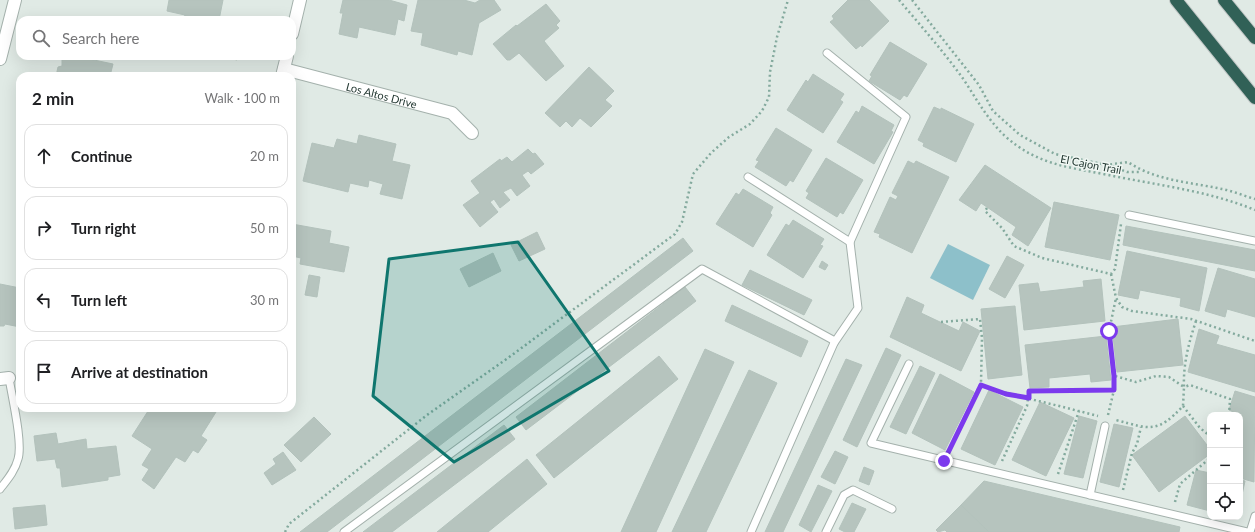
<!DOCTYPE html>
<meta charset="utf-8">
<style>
:root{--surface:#fff;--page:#f2f2f2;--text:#202124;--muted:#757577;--line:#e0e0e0}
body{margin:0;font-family:Lato,sans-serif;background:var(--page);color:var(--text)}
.controls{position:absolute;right:12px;bottom:12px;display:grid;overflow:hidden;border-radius:8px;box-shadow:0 4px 16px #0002}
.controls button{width:36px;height:36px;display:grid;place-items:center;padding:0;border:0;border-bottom:1px solid var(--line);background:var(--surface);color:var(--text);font:20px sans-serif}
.stop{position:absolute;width:12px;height:12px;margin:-9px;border:3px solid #7c3aed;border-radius:50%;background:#fff}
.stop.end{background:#7c3aed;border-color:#fff;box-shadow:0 1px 4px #0008}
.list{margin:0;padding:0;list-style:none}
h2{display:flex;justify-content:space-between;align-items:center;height:52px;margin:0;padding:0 16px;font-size:17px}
h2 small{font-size:13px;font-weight:400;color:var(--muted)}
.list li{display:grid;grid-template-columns:26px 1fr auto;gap:12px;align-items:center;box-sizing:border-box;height:64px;margin:0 8px 8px;padding:0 8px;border:1px solid var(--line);border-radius:12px}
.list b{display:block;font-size:15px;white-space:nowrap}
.list em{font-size:13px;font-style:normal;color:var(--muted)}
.icon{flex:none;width:22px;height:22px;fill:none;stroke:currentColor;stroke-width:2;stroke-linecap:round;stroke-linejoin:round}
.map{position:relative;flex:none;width:1255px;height:532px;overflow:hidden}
.search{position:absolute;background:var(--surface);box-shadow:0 4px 16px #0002;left:16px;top:16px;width:280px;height:44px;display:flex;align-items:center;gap:10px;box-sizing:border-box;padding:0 14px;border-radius:12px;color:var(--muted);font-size:15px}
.panel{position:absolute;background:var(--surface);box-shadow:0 4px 16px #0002;left:16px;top:72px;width:280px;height:340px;border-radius:12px}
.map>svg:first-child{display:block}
</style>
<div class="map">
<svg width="1255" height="532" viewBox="0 0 1255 532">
<rect width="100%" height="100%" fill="#e0eae5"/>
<!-- water -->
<path fill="#8dc0ca" d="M948,244L990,265L973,300L930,278Z"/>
<!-- building -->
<g fill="#b6c4be" stroke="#b3c2bc">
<path d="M169,0H223L219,20H183L185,15L167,11Z"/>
<path d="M343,0H389L407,5L404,21L398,19L395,35L359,27L357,38L339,34L343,13H340Z"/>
<path d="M418,0H464L475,3L480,0H494L501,10L479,23L472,55L458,51L457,55L421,45L423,33L411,31Z"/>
<path d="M848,0H869L889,21L862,47L861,45L856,49L830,22L834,19L832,16Z"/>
<path d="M546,4L560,21L556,25L559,28L544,41L564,66L546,81L519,53L510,60H507L493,44L516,25L517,26Z"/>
<path d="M890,42L927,64L907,97L904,95L900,100L869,81L872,76L870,75Z"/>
<path d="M62,56H75L113,64L110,76H56L58,67L62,66Z"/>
<path d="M221,56H238L237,60Z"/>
<path d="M589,67L614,91L605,100L612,106L591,127L580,118L572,127L566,121L560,127L545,113Z"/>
<path d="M813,74L844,94L840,100L843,102L823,133L787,110L806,80L808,82Z"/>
<path d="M862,106L894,125L891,131L893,132L874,164L837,142L856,111L859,113Z"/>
<path d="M934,107L941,110V108L974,124L956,162L923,146L924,143L918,140Z"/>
<path d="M776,128L812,150L793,182L790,180L786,186L755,167L759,161L756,160Z"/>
<path d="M359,135L396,144L392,161L410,165L402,199L380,194L383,184L369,180L368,187L350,183L348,192L303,181L312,143L334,148L337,139L357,144Z"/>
<path d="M528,149L533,154L535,153L544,164L531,174L528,171L522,175L530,186L517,196L511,188L503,192L510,200L500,208L494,199L490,202L498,212L480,227L463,205L480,193L471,181L500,159L501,161L507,157L512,162Z"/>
<path d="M826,158L863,180L843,214L840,212L837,217L806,198L809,193L806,191Z"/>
<path d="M908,161L914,164L916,161L949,177L912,253L879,237L880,234L874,232L890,197L896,200L898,196L892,193Z"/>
<path d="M985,165L1051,208L1028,246L1012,235L1016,227L981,203L976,211L959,200Z"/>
<path d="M743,189L773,207L770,213L772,215L753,247L716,224L736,193L739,195Z"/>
<path d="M19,201H20V214L17,211V203Z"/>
<path d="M1054,202L1119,215L1110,260L1045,247Z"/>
<path d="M793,220L824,239L820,245L823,246L803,278L767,255L786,224L789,226Z"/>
<path d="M292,224L331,231L329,243L349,247L344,272L300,264L301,258L292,256Z"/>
<path d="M1126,226L1255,250V271L1123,245Z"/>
<path d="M537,232L545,249L519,261L511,245Z"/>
<path d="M683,238L693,251L327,532H300Z"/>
<path d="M1127,251L1207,268L1199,311L1180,306L1181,298L1140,290L1138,299L1118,295Z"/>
<path d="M493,253L501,271L469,287L460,269Z"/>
<path d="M1007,256L1024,265L1005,298L989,289Z"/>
<path d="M822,261L828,265L825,270L819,267Z"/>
<path d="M1218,268L1255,279V317L1227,309L1225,317L1205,311Z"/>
<path d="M750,270L812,300L804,315L742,285Z"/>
<path d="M309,275L320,277L317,297L305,295Z"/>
<path d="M1101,279L1105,321L1024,330L1019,285L1038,283L1040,292L1084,287L1083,281Z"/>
<path d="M0,284L20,288V327L5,324L4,326H0Z"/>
<path d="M685,287L696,301L526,430L516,417Z"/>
<path d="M907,297L924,305L921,313L959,331L963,322L980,331L961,371L890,337Z"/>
<path d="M732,305L808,341L801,357L725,321Z"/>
<path d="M1015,306L1022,375L988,379L981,309Z"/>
<path d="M1178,319L1183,365L1117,372L1112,327Z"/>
<path d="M1199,329L1219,336L1216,344L1255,355V392L1188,372Z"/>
<path d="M1106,336L1111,380L1091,382L1090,374L1049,378V387L1030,388L1025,345Z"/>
<path d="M886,348L901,355L857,447L843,440Z"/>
<path d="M705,349L734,362L656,532H621Z"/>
<path d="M659,356L678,379L554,478L536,455Z"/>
<path d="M846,359L862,365L783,532H765Z"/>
<path d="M920,366L935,373L906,434L890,427Z"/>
<path d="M749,370L777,383L706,532H672Z"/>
<path d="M940,374L974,392L945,450L912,433Z"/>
<path d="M989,390L1023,407L995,465L961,449Z"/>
<path d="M1235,391L1255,397L1254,482L1240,478V415L1229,410Z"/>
<path d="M1040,402L1074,418L1046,476L1012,460Z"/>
<path d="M150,408H210L216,412L201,436L207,440L198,453L193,450L185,462L176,457L154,489L142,480L149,469L142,465L152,449L132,436Z"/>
<path d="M1079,416L1097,421L1083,478L1064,474Z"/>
<path d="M1185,416L1210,449V454L1159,492L1132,455Z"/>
<path d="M314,417L331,434L301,462L284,445Z"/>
<path d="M1114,424L1133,428L1119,487L1100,482Z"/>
<path d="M504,425L515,439L392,532H363Z"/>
<path d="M56,433L58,444L86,439L87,449L116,446L120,475L108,477V480L62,487L60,468H57L55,459L37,461L34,436Z"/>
<path d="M835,451L848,457L835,484L821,477Z"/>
<path d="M283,452L296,470L272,485L264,473L276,464L273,459Z"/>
<path d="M527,459L547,484L488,532H437Z"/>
<path d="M864,467L874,471L869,485L859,481Z"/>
<path d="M1196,470L1210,473V511L1187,505Z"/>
<path d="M1240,480L1245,481L1240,504Z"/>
<path d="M984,481L1180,527L1179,532H989L961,505Z"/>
<path d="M818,485L832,491L811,532L799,525Z"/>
<path d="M852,503L866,509L854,532H845L839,529Z"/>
<path d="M45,505L47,525L15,529L13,508Z"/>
<path d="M961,505L989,532H947L945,530L938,532L936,530Z"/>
</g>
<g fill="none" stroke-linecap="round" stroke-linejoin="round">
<defs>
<g id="lane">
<path d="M748,177L850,242L906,117L827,53"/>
<path d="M1129,215L1255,241"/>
<path d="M834,343L858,308L850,242"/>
<path d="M909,364L871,443L1247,532"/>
<path d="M0,489C7,480 15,471 18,459C23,443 12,397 9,378"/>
<path d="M1090,495L1105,426"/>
<path d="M344,532L702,269L833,340L834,343L751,532"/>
<path d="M826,532L844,495L853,490L892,509"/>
<path d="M1250,532L1255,516"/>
</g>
<g id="street">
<path d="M292,34L300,0"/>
<path d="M0,59L15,0"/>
<path id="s1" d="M284,69L452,113L472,133"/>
<path d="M282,76L287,56"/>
<path d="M0,379L9,378"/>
</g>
<g id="highway">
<path d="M1176,0L1255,98"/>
<path d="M1224,0L1255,38"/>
</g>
</defs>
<!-- lane casing -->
<use href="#lane" stroke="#a4b1ac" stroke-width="9"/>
<!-- street casing -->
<use href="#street" stroke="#a4b1ac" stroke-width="14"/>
<!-- highway casing -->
<use href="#highway" stroke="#c1c7c6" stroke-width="14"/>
<!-- path -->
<g stroke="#84aa9e" stroke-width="2.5" stroke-dasharray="2 3" stroke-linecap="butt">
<path d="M899,0C921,26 944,52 964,80C977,100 988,120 1005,136C1037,165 1069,167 1108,175C1157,185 1209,191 1255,210"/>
<path d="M912,0L979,85L993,111L1020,135L1055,154L1107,165L1128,162C1156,181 1190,182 1222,189C1233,191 1244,196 1255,199"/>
<path d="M1108,165L1127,172H1141"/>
<path d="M987,208L985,211L1002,228L1014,246L1042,258L1111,274L1115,269L1121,224"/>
<path d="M1111,274L1116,298L1122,307L1132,311L1191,319L1255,341"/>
<path d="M1196,321C1189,342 1183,364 1184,387L1190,385L1230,399L1229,415"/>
<path d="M941,322L980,319L982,338L981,383L949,450"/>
<path d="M1115,376L1109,331L1116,298"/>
<path d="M981,385C1012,396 1046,402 1078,411"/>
<path d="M1183,406L1200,428L1210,436"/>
<path d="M1108,415L1114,390"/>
<path d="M1002,461L1027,406L1029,391L1114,390L1115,376L1136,382L1156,376L1169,377L1184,387L1183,406C1157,434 1150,429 1116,420"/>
<path d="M1058,474L1079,411L1098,416"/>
<path d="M1123,490L1132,453L1137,444L1141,427"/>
<path d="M1175,502L1180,484L1210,458"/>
<path d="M285,532L289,524L427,415L508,358L675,234L682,222L693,174L711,153L729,137L750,124L762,111L769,97L770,72L777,37L788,0"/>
</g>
<!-- lane -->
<use href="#lane" stroke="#fff" stroke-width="7"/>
<!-- street -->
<use href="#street" stroke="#fff" stroke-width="12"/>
<!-- highway -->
<use href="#highway" stroke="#316157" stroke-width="12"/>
</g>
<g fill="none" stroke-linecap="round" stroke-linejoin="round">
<!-- route -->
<path stroke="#7c3aed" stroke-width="5" d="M944,461L981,385L1006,394L1029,398V391L1114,390V376L1109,331"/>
</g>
<!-- marked area -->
<path fill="#0f766e" fill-opacity="0.2" stroke="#0f766e" stroke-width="3" stroke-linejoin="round" d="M518,242L609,371L454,462L373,396L389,259Z"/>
<g text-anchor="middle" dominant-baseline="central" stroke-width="3" stroke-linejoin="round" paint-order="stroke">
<!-- street labels -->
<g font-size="11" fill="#233832" stroke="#f0f7f3">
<text stroke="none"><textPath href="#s1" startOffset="101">Los Altos Drive</textPath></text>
<text transform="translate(1091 164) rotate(11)">El Cajon Trail</text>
</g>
</g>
</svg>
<div class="controls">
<button>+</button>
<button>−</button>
<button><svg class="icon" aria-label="locate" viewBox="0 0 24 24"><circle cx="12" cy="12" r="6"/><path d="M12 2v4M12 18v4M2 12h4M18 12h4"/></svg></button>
</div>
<div class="stop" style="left:1109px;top:331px"></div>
<div class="stop end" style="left:944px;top:461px"></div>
<div class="search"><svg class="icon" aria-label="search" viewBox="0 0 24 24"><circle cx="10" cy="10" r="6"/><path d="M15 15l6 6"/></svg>Search here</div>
<section class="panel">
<h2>2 min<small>Walk · 100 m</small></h2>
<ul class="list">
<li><svg class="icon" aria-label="ahead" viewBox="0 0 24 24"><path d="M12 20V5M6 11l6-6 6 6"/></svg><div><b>Continue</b></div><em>20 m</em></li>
<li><svg class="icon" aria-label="right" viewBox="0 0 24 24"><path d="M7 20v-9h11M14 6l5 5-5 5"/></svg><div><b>Turn right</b></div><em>50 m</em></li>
<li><svg class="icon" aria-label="left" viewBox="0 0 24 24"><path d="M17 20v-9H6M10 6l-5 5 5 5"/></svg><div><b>Turn left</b></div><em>30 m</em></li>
<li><svg class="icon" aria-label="arrive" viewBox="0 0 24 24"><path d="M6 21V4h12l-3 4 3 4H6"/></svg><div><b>Arrive at destination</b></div></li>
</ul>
</section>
</div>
